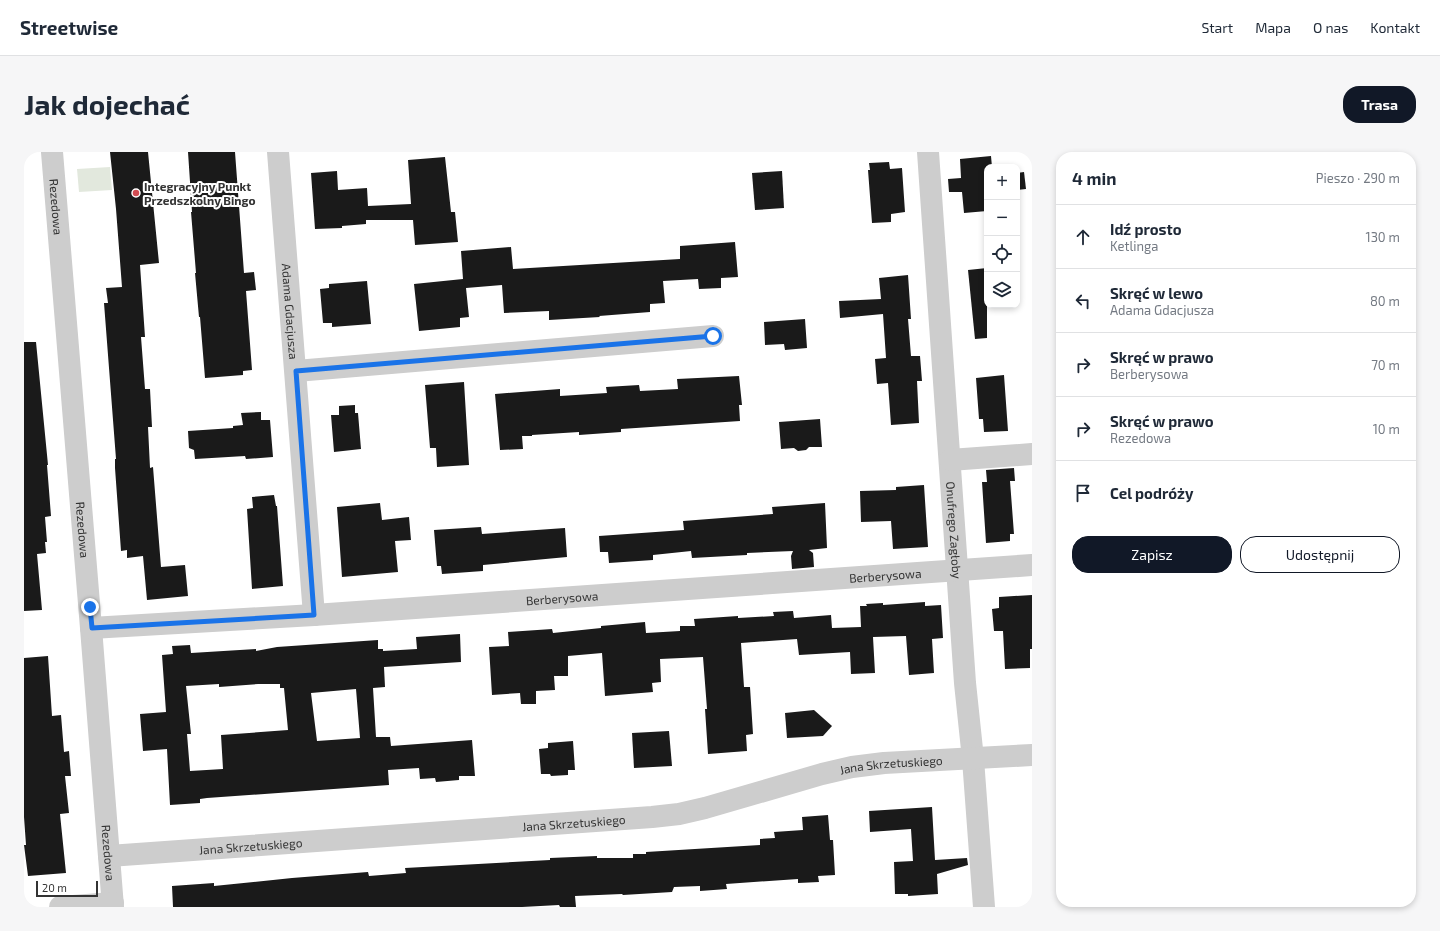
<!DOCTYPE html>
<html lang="pl">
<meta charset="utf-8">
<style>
:root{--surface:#fff;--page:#f6f6f7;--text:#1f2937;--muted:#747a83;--line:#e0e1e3;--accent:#111827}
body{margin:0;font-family:"Exo 2",sans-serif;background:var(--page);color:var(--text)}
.controls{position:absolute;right:12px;top:12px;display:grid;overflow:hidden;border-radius:8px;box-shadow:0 2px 6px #0003}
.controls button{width:36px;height:36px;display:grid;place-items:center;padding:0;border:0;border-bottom:1px solid var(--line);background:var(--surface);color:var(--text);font:20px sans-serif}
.scale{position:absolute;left:12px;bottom:10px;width:62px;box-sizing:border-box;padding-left:4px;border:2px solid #333;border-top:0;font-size:11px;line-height:14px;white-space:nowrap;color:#333;-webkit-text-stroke:3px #fff;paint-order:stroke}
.stop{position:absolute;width:12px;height:12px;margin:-9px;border:3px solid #1a73e8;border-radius:50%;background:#fff}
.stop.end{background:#1a73e8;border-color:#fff;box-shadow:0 1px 4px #0008}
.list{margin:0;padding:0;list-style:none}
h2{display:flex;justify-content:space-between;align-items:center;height:52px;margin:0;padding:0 16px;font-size:17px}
h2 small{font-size:13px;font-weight:400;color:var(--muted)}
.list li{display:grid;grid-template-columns:26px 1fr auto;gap:12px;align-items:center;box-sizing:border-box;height:64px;padding:0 16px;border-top:1px solid var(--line)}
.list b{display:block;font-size:15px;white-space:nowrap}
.list p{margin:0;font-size:13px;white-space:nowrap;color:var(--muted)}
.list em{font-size:13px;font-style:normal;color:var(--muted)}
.actions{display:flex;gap:8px;padding:12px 16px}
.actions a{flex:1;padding:9px 0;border:1px solid var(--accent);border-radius:16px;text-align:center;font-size:14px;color:var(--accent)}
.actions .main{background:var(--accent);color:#fff}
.icon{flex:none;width:22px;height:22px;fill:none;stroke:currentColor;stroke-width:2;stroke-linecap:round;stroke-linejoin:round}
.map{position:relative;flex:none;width:1008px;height:755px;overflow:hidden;border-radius:16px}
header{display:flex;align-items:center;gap:24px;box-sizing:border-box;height:56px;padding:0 20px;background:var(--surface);border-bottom:1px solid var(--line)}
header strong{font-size:19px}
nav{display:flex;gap:22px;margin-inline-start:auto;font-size:14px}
.intro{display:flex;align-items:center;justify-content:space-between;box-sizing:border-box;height:96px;padding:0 24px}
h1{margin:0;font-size:28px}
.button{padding:10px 18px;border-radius:16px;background:var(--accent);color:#fff;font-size:14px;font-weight:700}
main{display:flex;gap:24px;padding:0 24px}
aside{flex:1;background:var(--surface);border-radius:16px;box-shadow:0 2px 6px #0003}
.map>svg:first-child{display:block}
</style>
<header>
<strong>Streetwise</strong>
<nav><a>Start</a><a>Mapa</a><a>O nas</a><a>Kontakt</a></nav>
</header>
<div class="intro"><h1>Jak dojechać</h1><a class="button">Trasa</a></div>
<main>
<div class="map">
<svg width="1008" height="755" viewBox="0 0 1008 755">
<rect width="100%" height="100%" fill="#fff"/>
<!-- green -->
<path fill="#e2e8dd" d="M86,15L88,38L55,40L53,17Z"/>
<!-- building -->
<g fill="#1a1a1a" fill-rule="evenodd">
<path d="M86,0H124L135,111L116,113L121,185H117L121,237H126L128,275H124L126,316L129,315L137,415L161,413L164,444L123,448L119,404L103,406V398L97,399L91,316V307H92L80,151H84L82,136L98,135L92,57Z"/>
<path d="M164,0H211L220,121L230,120L232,138L222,139L228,218L219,219V223L181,226L176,165H175L171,121H172L167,60H168Z"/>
<path d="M967,4L968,15H963V59L940,61L938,40H925L924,27L937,26L936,7Z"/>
<path d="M421,5L427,60H431L434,90L391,93L389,68H342V72L318,74V76L291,77L287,21L313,19L314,38L343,36L344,54L387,52L384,8Z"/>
<path d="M865,10L866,17L878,16L881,60L867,62V70L848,71L844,18H846L845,11Z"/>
<path d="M758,19L760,56L731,58L728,21Z"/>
<path d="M1000,20L1002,37L993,38V21Z"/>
<path d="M711,90L714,125L697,126V136L675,137L674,127L639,129L641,151L626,152V160L575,164L576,165L525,168V159L480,161L478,133L442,136L445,165L436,166V175L395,179L390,132L439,127L437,99L487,95L489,117L656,107V94Z"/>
<path d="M963,116V186L951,187L944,118Z"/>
<path d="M884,123L887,167H884L887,204H896L898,229H893L895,271L867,273L864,231L853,232L851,207L862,206L859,162L816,166L815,149L857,147L855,126Z"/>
<path d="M343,129L347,172L308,175V171H299L296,137L305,136V132Z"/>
<path d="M781,167L783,196L761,198L760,192L741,193L740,170Z"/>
<path d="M0,190H12L24,313H23L27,364L21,365L23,390H21L22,401L13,402L18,458L0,459Z"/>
<path d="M980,223L984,279L960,280L959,267H955L952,226Z"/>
<path d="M715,224L718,253H715L716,269L597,277V280L555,283V280L508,283V284H498L499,297L476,298L471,242L536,237V244L583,241L582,235L615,233L616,239L654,237L653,227Z"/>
<path d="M440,230L445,313L413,315L412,296H406L401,233Z"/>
<path d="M331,253V261H334L337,297L310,300L307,263H315V254Z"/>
<path d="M237,260V268H246L249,305L222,307L221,304L171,307L170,298L165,296L164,279L209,276V274L219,273L217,261Z"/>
<path d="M796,267L798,295H785L782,298L774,299L770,296L757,297L755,270Z"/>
<path d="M990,316L991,329H986L990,382H986V389L962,391L958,330H963L962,318Z"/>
<path d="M900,333L904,395L869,397L867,369L837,370L836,339L872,338V335Z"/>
<path d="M250,343L252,354H253L259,434L228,437L223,357L229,356L228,345Z"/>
<path d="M356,351L358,368L385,365L387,388L371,389L374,420L318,425L313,355Z"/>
<path d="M801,351L803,396L785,398L789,401L790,415L768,417L767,404L769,399L723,401V403L668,406L667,399L629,403V408L585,411L584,400H576L575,384L660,378L659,369L749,362L748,355Z"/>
<path d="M457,375L458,382L541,376L543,405L459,413V419L418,422L417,414H413L410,378Z"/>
<path d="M1008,443V497H1006V516L981,517L979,479H970L968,457L975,456V445Z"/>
<path d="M901,450V454L917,453L919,486L908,487L910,521L885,523L882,484L849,485L851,521L827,522L826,500L775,503L773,487L717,491L720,535H726L729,582L722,583L723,599L684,602L681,557H683L679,505L636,507L637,530L628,531L629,540L581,544L578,501L544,504V524H530L531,538L512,539V552H497L496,541L468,543L465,495L485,494L484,480L528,477L529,481L577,476V474L621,470L622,481L656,479V474H671L670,467L714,464V466L750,464L749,460L769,459L770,466L807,463L808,476L837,475L836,454H843L842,452L859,451V453Z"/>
<path d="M436,482L437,510L360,515L361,535L349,536L352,585H366L367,594L448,588L451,624H435V628L412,630L411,626L396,627L395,616L364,618L365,633L183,646L176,647V651L146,653L143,597L119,599L116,562L142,560L138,503L149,502L148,494L166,493L167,501L232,497V499L253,495L354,488V497H359V499L393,497L392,485ZM195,532V535L234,532H256V536H260L264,578L197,583L199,617L166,619L163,582H167L162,534ZM332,537L336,586L293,589L287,541Z"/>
<path d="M24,504L28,564L37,563L40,600L45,599L46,612L47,624H41L45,661L36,662L42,721L4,724L0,693H2L0,665V506Z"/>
<path d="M790,558L808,574L799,584L763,586L761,561Z"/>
<path d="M645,579L648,614L610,616L608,581Z"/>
<path d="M549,589L551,618H544V623L527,624L526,622H517L515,597L524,596V591Z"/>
<path d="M908,655L911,708L943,706L944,713L913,722L914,742L884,744V742H871L870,710L889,709L887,677L846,680L845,659Z"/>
<path d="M804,663L806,688H809L811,723L794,724L795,730L774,731V727L702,732L703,737L676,739V734L650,735L648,740L599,743L598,742L551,744L552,755H536L535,753L498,755H149L148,734L190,731V734L268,726L344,720L345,724L382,721L381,716L526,708V706L573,704V706H609V702H622V700L736,693V687L751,686L750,680L779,678L778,665Z"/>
</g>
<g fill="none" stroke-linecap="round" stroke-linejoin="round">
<!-- minor -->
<g stroke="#cdcdcd" stroke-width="22">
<path id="s1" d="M28,0L67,476L89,755"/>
<path id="s2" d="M254,0L290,463"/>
<path id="s3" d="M904,0L941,531L949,607L960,755"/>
<path d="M272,219L689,184"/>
<path d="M926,308L1008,302"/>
<path id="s4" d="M67,476L290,463L1008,413"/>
<path id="s5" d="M85,704L628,665L655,662L681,656L798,622L828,615L860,611L1008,603"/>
<path d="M36,755L89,751"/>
</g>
</g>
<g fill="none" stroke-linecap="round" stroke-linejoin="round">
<!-- route -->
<path stroke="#1a73e8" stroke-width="5" d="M66,455L68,476L290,463L272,219L689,184"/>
</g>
<!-- markers -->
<circle fill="#d24c52" stroke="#fff" stroke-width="1.5" cx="112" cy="41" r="4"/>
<g text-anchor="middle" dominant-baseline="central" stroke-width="4" stroke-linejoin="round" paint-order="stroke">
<!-- poi labels -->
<g font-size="12" font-weight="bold" fill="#333" stroke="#fff" text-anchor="start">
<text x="120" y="34">Integracyjny Punkt<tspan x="120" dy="14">Przedszkolny Bingo</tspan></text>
</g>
<!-- street labels -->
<g font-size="12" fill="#333" stroke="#fff">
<text stroke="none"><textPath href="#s1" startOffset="55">Rezedowa</textPath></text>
<text stroke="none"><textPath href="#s2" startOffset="160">Adama Gdacjusza</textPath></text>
<text stroke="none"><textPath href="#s1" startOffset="379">Rezedowa</textPath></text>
<text stroke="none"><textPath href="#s3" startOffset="379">Onufrego Zagłoby</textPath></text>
<text stroke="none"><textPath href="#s4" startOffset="796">Berberysowa</textPath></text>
<text stroke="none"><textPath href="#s4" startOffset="472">Berberysowa</textPath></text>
<text stroke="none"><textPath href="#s5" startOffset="790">Jana Skrzetuskiego</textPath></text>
<text stroke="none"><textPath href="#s5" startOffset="466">Jana Skrzetuskiego</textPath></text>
<text stroke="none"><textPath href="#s5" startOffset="142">Jana Skrzetuskiego</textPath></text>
<text stroke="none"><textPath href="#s1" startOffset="703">Rezedowa</textPath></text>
</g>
</g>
</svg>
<div class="controls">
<button>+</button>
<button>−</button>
<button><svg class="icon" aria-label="locate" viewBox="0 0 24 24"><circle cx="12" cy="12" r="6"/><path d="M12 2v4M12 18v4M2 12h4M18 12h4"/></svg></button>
<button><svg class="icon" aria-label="layers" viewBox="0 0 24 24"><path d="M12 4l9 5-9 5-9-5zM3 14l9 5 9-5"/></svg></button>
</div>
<div class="scale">20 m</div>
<div class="stop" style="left:689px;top:184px"></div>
<div class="stop end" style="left:66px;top:455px"></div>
</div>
<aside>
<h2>4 min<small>Pieszo · 290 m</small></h2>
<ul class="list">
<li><svg class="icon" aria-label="ahead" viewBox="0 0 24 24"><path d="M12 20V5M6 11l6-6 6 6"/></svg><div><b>Idź prosto</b><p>Ketlinga</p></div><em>130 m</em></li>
<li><svg class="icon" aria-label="left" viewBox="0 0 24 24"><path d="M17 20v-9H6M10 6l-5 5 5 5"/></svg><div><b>Skręć w lewo</b><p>Adama Gdacjusza</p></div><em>80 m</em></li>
<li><svg class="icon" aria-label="right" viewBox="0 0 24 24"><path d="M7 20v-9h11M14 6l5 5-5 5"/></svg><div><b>Skręć w prawo</b><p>Berberysowa</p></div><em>70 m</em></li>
<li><svg class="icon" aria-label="right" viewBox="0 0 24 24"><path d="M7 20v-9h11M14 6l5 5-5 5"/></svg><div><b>Skręć w prawo</b><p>Rezedowa</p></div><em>10 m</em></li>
<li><svg class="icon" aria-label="arrive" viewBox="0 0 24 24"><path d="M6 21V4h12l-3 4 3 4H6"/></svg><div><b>Cel podróży</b></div></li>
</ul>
<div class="actions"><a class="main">Zapisz</a><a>Udostępnij</a></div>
</aside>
</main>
